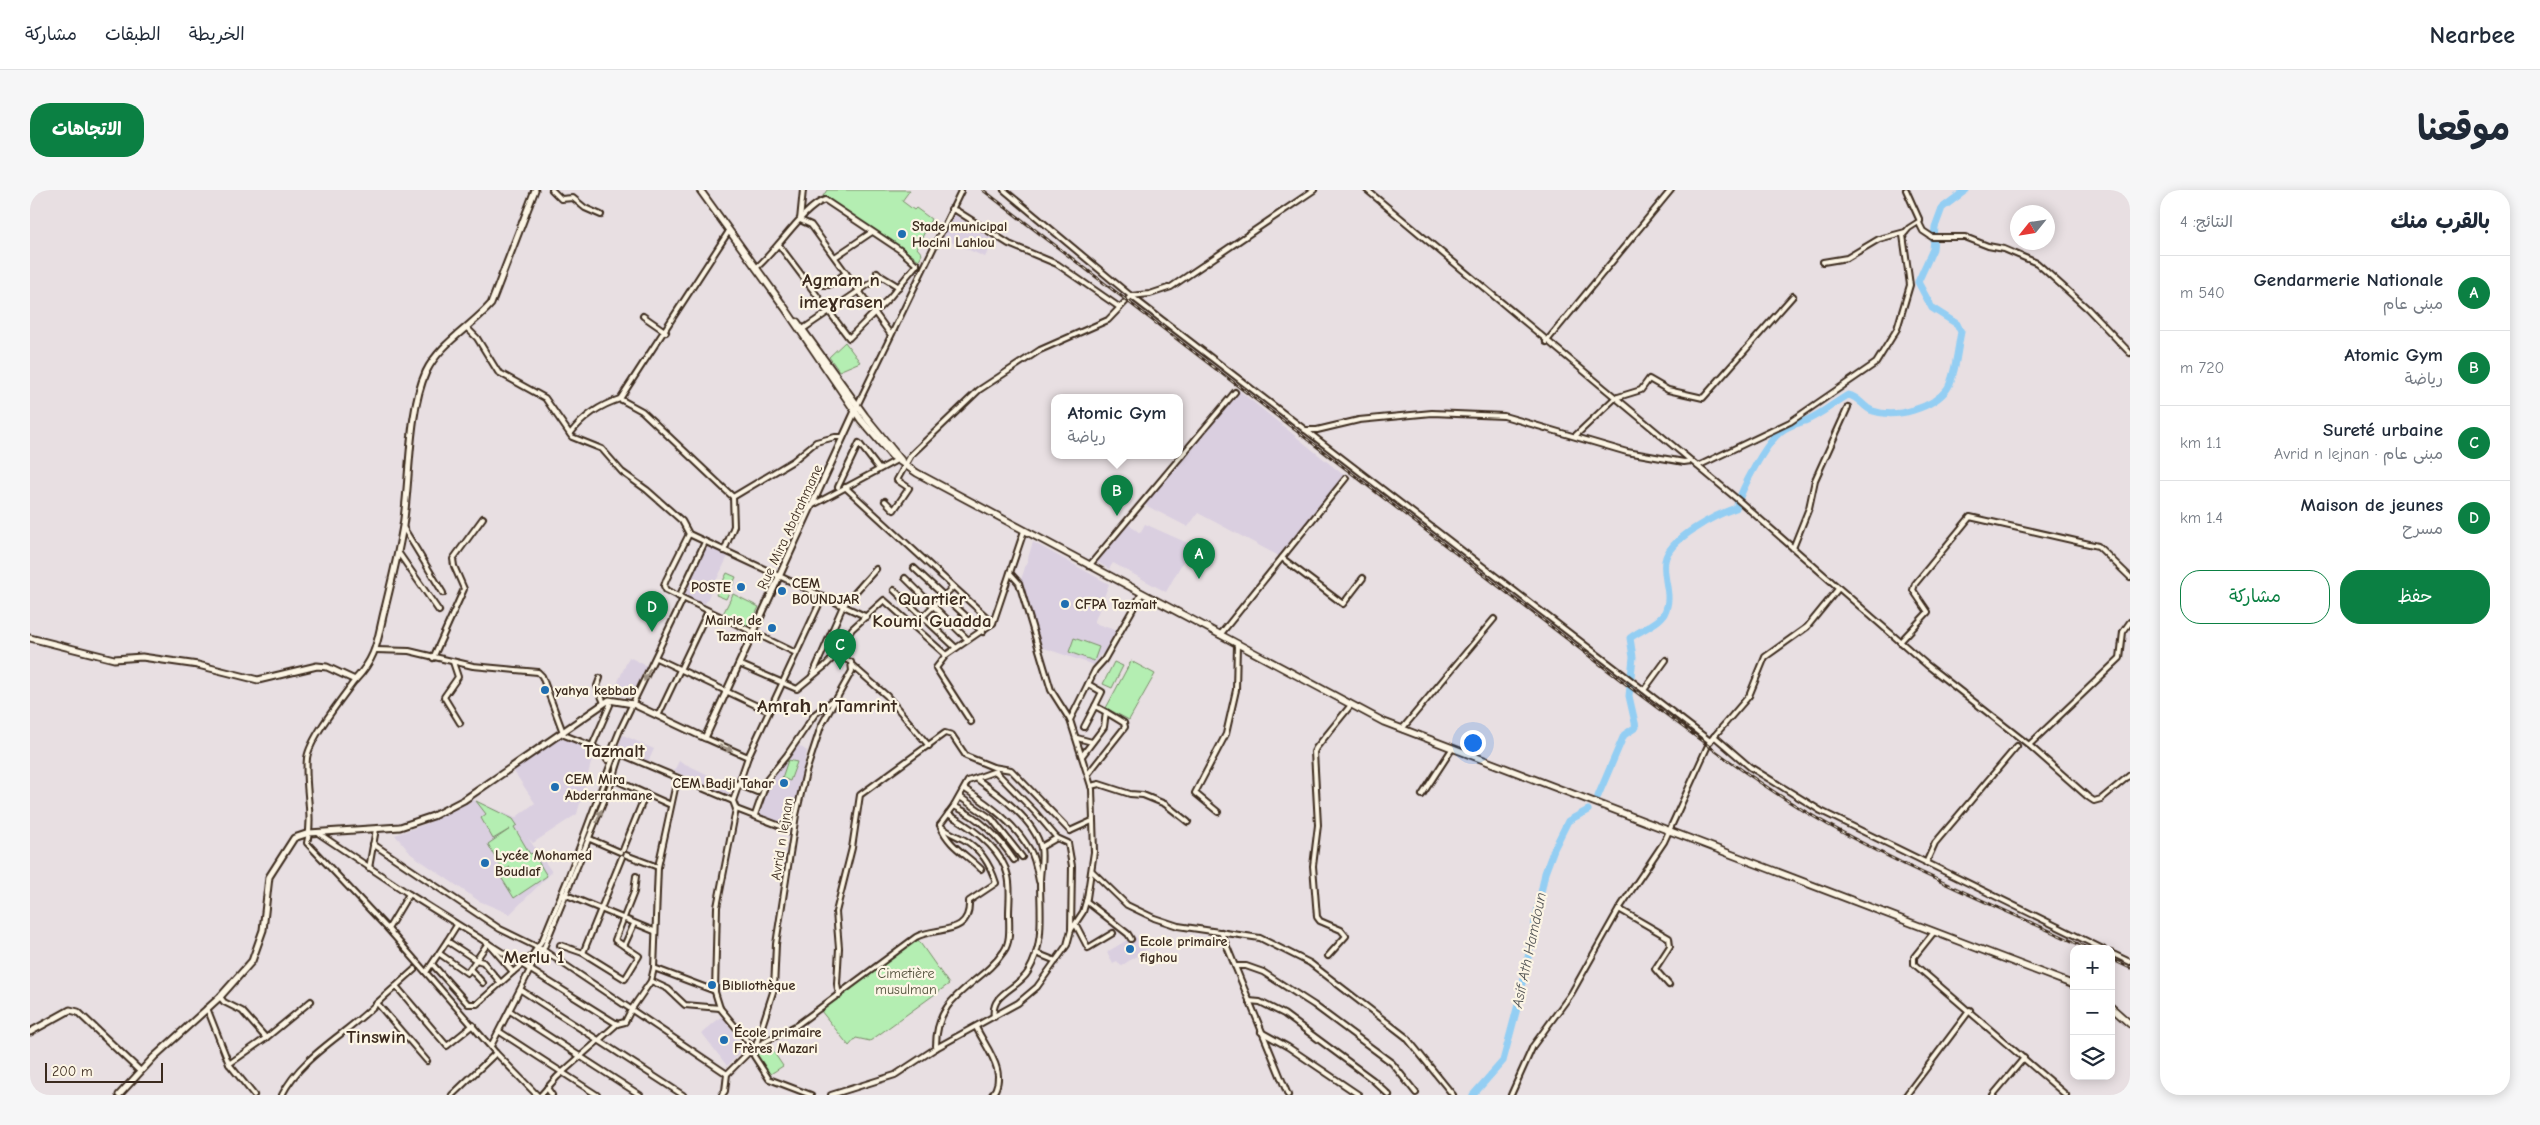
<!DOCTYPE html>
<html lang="ar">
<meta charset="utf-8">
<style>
:root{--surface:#fff;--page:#f6f6f7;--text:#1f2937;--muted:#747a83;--line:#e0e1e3;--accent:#0b8043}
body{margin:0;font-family:"Comic Neue","Playpen Sans Arabic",sans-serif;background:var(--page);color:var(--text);direction:rtl}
.controls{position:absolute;right:15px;bottom:15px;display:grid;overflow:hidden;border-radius:10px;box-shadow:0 2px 12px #0003}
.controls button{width:45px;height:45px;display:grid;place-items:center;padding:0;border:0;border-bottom:1px solid var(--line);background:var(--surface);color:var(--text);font:25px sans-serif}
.compass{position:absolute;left:1980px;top:15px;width:45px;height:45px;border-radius:50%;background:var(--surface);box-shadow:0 2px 12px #0003;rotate:240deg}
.scale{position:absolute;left:15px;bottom:12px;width:118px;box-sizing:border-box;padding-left:5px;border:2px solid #3b2a1e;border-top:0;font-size:14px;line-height:18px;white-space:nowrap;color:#3b2a1e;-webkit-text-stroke:4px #fcf5e5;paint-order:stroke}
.you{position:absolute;left:1442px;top:552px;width:18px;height:18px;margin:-12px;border:4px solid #fff;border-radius:50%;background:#1a73e8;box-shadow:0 0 0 8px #1a73e833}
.badge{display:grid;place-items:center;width:32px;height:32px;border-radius:50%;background:var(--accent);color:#fff;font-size:16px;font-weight:700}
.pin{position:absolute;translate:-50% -41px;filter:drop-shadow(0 1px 2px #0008)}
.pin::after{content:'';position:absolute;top:26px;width:18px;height:15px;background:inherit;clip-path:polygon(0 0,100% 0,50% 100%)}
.popup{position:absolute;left:1021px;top:204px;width:132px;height:65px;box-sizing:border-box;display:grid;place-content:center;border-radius:10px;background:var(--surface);filter:drop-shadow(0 1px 4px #0005);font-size:16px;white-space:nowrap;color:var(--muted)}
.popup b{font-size:19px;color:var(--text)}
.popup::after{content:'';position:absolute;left:50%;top:100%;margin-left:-10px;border:10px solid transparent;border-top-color:var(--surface)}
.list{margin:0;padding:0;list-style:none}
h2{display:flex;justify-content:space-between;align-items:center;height:65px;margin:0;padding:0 20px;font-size:21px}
h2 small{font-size:16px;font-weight:400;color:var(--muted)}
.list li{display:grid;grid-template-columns:32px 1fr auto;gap:15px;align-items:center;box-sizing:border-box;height:75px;padding:0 20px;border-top:1px solid var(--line)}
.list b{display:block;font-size:19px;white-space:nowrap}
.list p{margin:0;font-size:16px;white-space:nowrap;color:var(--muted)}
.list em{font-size:16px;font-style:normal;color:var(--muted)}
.actions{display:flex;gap:10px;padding:15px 20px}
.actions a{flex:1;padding:11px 0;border:1px solid var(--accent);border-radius:20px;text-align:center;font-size:18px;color:var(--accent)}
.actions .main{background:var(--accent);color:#fff}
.icon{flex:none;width:28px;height:28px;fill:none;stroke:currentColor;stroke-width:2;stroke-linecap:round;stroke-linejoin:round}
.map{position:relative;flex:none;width:2100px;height:905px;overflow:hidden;direction:ltr;border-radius:20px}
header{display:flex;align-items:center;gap:30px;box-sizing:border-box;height:70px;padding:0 25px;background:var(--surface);border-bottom:1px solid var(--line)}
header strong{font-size:24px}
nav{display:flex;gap:28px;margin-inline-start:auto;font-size:18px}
.intro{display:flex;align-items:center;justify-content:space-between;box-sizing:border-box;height:120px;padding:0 30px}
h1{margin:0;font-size:35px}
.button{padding:12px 22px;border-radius:20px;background:var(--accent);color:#fff;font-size:18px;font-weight:700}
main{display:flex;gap:30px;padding:0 30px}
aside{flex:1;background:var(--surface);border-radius:20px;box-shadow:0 2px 12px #0003}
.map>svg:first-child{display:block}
</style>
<header>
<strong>Nearbee</strong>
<nav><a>الخريطة</a><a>الطبقات</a><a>مشاركة</a></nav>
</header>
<div class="intro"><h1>موقعنا</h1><a class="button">الاتجاهات</a></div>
<main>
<aside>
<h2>بالقرب منك<small>النتائج: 4</small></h2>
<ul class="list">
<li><span class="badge">A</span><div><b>Gendarmerie Nationale</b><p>مبنى عام</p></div><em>540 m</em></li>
<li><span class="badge">B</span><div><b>Atomic Gym</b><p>رياضة</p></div><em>720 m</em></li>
<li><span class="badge">C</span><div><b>Sureté urbaine</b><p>مبنى عام · Avrid n lejnan</p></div><em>1.1 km</em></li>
<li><span class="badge">D</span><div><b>Maison de jeunes</b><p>مسرح</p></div><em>1.4 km</em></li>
</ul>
<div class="actions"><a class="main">حفظ</a><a>مشاركة</a></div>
</aside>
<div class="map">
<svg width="2100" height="905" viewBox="0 0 2100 905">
<rect width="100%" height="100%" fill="#e8dfe2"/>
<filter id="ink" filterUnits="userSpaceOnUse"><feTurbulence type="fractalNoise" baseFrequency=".02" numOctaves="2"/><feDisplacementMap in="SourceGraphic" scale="10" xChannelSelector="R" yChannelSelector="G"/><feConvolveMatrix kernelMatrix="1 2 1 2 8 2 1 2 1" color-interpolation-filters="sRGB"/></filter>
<g filter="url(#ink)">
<!-- built -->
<g fill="#dacfe0">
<path d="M925,25L963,50L955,67L912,48Z"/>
<path d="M1206,198L1316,287L1251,367L1168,323L1158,337L1115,315Z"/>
<path d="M1098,334L1110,343L1115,334L1162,355L1136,402L1083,373L1079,379L1067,372Z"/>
<path d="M1003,352L1079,394L1064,433L1088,441L1074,466L1071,464L1064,475L1011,457L991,390Z"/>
<path d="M676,354L699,364L674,416L652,406Z"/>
<path d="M599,467L617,476L601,508L583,503Z"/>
<path d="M593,545L624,559L618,572L587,558Z"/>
<path d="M529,548L554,555L563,566L547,624L503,653L498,648L522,682L480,724L449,711L381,664L365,645L396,634L444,610L485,628L505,613L483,580Z"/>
<path d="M768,555L777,561L760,636L728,625L735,598Z"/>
<path d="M649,571L702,596L697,606L644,581Z"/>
<path d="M1104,746L1109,749L1110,747L1122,756L1091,776L1087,771L1083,773L1077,762Z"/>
<path d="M692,826L715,858L697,876L672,843Z"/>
</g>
<!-- green -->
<g fill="#b4eeb2" stroke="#788c68">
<path d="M797,0H880L872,11L884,20L886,18L901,29L887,58L892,64L889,70L793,6Z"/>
<path d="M815,152L830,172L809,181L799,167Z"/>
<path d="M697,383L706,387L696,409L686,405Z"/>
<path d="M703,404L729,417L719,437L693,424Z"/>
<path d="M1044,448L1069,457L1064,471L1039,462Z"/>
<path d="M1101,471L1125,484L1099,530L1076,518Z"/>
<path d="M1084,472L1093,476L1082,498L1073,494Z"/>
<path d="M758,570L767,572L760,591L752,588Z"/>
<path d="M446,611L483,629L487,635L484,637L500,664L503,663L517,686L484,708L469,684L480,677L473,681L458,654L480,639L463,649L451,628L456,624Z"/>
<path d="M886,747L919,794L840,851L826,848L819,856L791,821Z"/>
<path d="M738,854L753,876L739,885L725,864Z"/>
</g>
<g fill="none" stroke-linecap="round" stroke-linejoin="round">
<!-- river -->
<g stroke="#93cef3" stroke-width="7">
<path d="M1568,606L1594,545L1606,537L1599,506L1603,467L1600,448C1609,441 1629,433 1634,424C1644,405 1632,390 1635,371C1638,349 1687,324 1706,318C1712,298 1734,256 1750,242C1758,235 1766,234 1775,231C1790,225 1804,213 1818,205C1830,207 1833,218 1843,221C1866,229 1903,218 1917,199C1925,188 1928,156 1931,142L1927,134L1902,118L1888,92L1903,59L1905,37L1912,18L1936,0"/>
<path d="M1443,905L1473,871L1490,807L1515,683L1524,659L1538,631L1558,620"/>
</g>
<defs>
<g id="street">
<path d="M522,0L531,9L543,8L555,18L571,25"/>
<path d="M773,0L770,30L781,35L861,145"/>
<path d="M1337,0L1707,309L1897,475L1999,555L2058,607L2064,611L2071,609L2100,585"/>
<path d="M921,19L927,21L979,54L1027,74L1089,117"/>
<path d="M1889,33L1893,41L1902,47H1935L1958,56L1974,59L2007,73L2058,119L2100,163"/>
<path d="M699,41L590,209L612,221L703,307"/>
<path d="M749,55L819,148L860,107L887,74"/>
<path d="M805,67L842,42"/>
<path d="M1793,72L1817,68L1849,49L1875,42"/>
<path d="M726,78C745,63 775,15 795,10L870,60L887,75"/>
<path d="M851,86L869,97"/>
<path d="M794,95H799L816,83"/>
<path d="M1101,106L1680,551"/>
<path d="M1101,106L1120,104L1141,97L1284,0"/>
<path d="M613,126L636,142"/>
<path d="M437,138L447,148L468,182L515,208L542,247L572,259L592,282L617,300L652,331L659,344L837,427"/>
<path d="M773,139L851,86L847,82"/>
<path d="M1516,152L1641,0"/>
<path d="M827,216L931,1"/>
<path d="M1275,240H1287L1329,230L1402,223L1474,226L1597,262L1654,272L1661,271"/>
<path d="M540,244C553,227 570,215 590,209"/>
<path d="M1545,246L1585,208L1611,200L1619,189L1638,200L1673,208L1763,106"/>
<path d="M1668,276L1760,232L1846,173L1867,139L1880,95L1873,45L1879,38L1890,31L1876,0"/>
<path d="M808,297L829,253L849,279"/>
<path d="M815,297L963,433"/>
<path d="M855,311L864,320L879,298L867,290L881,265L949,200L1010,160L1078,130L1101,106L974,0"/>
<path d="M781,316L867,270"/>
<path d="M373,337L413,403"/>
<path d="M659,344L636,390L634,396L636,400L766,463"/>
<path d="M1763,358L1779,318L1785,290L1818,217"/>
<path d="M694,361L704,336L703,307L763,271L786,252L805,247H813"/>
<path d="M368,362L409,421"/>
<path d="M1252,368L1313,414L1333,388"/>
<path d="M1059,376L1205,202"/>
<path d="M884,378L953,442"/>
<path d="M980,383L989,393L1021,500L1040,530"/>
<path d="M875,388L938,450"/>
<path d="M864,400L926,458"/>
<path d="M649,407L675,352"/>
<path d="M883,436L923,397"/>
<path d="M1190,445L1316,288"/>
<path d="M1870,452L1898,422L1883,400L1885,394L1940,327L2068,356L2100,387"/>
<path d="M346,460L379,461L443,476L508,482L512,486L534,545L562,556L575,564"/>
<path d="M403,468L434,399L424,376L423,369L453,328"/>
<path d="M626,468L738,521"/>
<path d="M423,472L428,487L414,507L430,533"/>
<path d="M709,474L767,499L795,476L806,465L822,439L854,410L916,465"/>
<path d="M823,476L857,506L899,556"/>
<path d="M782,486L813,416L846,379"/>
<path d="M570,488L567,496L574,513"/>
<path d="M325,490C312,508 280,548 277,568C274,597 284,625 277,653L358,739L379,704"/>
<path d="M1058,494L1072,502L1065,516"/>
<path d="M1614,500L1636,470"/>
<path d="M628,526L678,421"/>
<path d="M941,532L906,478L916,465L963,433L994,341"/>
<path d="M1372,539L1464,429"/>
<path d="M1684,546L1720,577L1791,621L2073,759"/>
<path d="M675,548L718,567"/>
<path d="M1047,548L1062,552"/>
<path d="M1999,555L2090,468L2093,442L2100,432"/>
<path d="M562,556L580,515L579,510"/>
<path d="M581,562L575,564L577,570L583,568L581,562L590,540L653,409"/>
<path d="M583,564H591L703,611L706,619L687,717L685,802L690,818L723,858L697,884L695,901L692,905"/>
<path d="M1052,566L1074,537L1076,522L1065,516L1054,537"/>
<path d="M966,582L1005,622L1027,648L1038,653L1042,676L1041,740"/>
<path d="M1058,584L1095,537L1094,533L1076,522"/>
<path d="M583,589L641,615"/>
<path d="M947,589C968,604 1005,630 1011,658C1013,668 1010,681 1010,692C1010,723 1015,754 998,782C988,799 960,803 964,827"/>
<path d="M707,594L727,602L757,565L785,524L802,511"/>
<path d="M1061,596L1069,594L1100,604L1113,605L1135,614L1158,632"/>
<path d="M935,599C960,615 985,634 1000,660C1005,668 1007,681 1009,691"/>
<path d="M1392,605L1422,559"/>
<path d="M930,607L962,629L992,667"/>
<path d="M703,611L718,567L793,406"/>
<path d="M924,616C951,629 968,646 984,670"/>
<path d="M706,619L753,637"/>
<path d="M1188,622L1165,603L1196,544L1206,500L1207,454"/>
<path d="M725,625L736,594"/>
<path d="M910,635L924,616L938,591L966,581"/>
<path d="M1040,641L1062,631"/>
<path d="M288,643L379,704L587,834L595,832L601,820L621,791L624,778L628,677L647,589"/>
<path d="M560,649L590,662"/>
<path d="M343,654L470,739L513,760L697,884"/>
<path d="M1011,657L1027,648"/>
<path d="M593,660L616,603"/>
<path d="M596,665L628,677"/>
<path d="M1896,673L1905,653L1987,556"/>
<path d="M339,678L346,639"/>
<path d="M1062,681L1097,715L1124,728L1148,736L1230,748L1280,773L1376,847L1423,905"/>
<path d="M534,704L624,741"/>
<path d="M1056,711L1098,744L1101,749"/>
<path d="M1589,719L1639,748L1640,756L1625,779L1639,795"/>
<path d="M427,735L417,751L446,770L453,772L470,792"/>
<path d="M1046,735L1058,758L1083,743"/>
<path d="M358,739L466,863L507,905"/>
<path d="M1191,742L1258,905"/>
<path d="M1904,742L1884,767V774L2036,905"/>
<path d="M530,755L553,763L595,789L609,766L585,750L604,702L606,686"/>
<path d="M594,756L604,734"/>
<path d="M553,763L592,667"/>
<path d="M1006,763L1026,771"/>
<path d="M2081,763L2100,772"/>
<path d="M410,764L437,783L458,753L483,782L501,767"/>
<path d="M503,764L513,749L538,688L583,568"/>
<path d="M507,766L513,760L583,589L591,564L583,558"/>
<path d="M1298,766L1316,746L1311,740L1290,731L1287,727L1283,676L1288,635L1284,562L1286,558L1321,515"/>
<path d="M403,775L438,814H447L483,782"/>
<path d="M1205,776H1216L1233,782L1284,815L1362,873L1386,903"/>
<path d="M624,778L685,801"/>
<path d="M385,779L347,813L397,871"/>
<path d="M440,779L453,793"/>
<path d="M397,781L417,751"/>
<path d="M621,791L638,799L655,815L690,818"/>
<path d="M366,796L417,856L443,835"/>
<path d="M491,800L653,905"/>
<path d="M809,805L807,794L809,758L806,722L822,658L830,605L915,543L922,545L936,566L963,577L981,580L1040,641"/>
<path d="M1219,811L1230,812L1254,824L1343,890L1359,905"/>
<path d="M177,818L199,874L236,848L212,821L194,812L190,807"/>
<path d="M480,821L610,905"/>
<path d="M946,837C956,858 979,883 962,905"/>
<path d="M470,842L567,905"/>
<path d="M1231,842L1258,857L1329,905"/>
<path d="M236,848L281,811"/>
<path d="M726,855L744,799L746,754L766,625L776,582L791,536L822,481L821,472L806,465"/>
<path d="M461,856L505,770"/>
<path d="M906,858C905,802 950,797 974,761C981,751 979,736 979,724C979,712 981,698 978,686C972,659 941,637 918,624"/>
<path d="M199,874L224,905"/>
<path d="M517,898L522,905"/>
<path d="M1877,904L1940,820"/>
<path d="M252,905C272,865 317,844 347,813"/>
<path d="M422,905L466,863"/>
<path d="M511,905L527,887L587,834"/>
<path d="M781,905L739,889L724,866L723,858L767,835L886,747C906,736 941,747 939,711L966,693C960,674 951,659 933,649C925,645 916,642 910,635C919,657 935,663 951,679"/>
<path d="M801,905L865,885L906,858L988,813L1007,797L1037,755L1041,740L1053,722L1057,708L1064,662L1062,599L1040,530L1065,480L1074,470L1112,403"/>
<path d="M1481,905L1503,856L1541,804L1589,719L1634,652L1680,551L1719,506L1735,467L1777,437L1808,399"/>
<path d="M1963,905L1994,868"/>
</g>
<g id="secondary">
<path d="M0,448L84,469L112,467L168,475L228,490L287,476L297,477L325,490C347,467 347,451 354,422C361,394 368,365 373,336C380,292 378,221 396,182C410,153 441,137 461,114L505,0"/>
<path d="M0,842L40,820L48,822L110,881"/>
<path d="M89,905L124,867L190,807L222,771L233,740L239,687L264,648L279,643L370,637L403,626L434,610L579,510L603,514L675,548L826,219"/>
</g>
<g id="primary">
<path d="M670,0L755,118L831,230L862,266L887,283L1354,532L2044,795"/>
<path d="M767,132L835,226L871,270"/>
<path d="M2081,817L2100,834"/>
</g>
</defs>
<!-- street casing -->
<use href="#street" stroke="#3b2a1e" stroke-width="8"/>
<!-- secondary casing -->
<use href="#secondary" stroke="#3b2a1e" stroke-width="9"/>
<!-- primary casing -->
<use href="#primary" stroke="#3b2a1e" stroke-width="9"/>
<!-- street -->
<use href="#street" stroke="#fcf5e5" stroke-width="4"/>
<!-- secondary -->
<use href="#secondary" stroke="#fcf5e5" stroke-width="5"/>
<!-- primary -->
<use href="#primary" stroke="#fcf5e5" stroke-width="5.5"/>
<defs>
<g id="rail">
<path d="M953,0L1609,504C1664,545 1718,587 1776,622C1866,675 1965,715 2059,759"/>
<path d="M2081,769L2100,778"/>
</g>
</defs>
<!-- rail casing -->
<use href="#rail" stroke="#3b2a1e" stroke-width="3"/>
<!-- rail -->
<use href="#rail" stroke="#fcf5e5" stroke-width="1" stroke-dasharray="4" stroke-linecap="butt"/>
</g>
<!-- one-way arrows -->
<defs><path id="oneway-solid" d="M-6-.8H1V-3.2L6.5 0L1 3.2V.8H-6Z" transform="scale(1.25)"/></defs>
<g fill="#9c9082">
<use href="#oneway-solid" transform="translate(617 485) rotate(117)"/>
<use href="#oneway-solid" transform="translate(696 558) rotate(24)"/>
<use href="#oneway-solid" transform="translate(569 626) rotate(-67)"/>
</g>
</g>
<!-- markers -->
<g fill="#1f6fb2" stroke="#fcf5e5" stroke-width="2">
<circle cx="872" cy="44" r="5"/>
<circle cx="711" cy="397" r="5"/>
<circle cx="752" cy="401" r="5"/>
<circle cx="1035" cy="414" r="5"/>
<circle cx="742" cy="438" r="5"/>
<circle cx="515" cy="500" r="5"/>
<circle cx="754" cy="593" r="5"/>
<circle cx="525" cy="597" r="5"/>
<circle cx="455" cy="673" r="5"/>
<circle cx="1100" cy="759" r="5"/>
<circle cx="682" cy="795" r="5"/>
<circle cx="694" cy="850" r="5"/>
</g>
<g text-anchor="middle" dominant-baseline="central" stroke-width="4.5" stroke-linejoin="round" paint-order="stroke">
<!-- poi labels -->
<g font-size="14" font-weight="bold" fill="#3b2a1e" stroke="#fcf5e5" text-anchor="start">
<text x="882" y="36">Stade municipal<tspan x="882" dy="16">Hocini Lahlou</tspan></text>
<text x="762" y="393">CEM<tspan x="762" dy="16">BOUNDJAR</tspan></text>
<text x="701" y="397" text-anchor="end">POSTE</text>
<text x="1045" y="414">CFPA Tazmalt</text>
<text x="732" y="430" text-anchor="end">Mairie de<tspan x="732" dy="16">Tazmalt</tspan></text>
<text x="525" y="500">yahya kebbab</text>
<text x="535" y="589">CEM Mira<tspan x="535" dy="16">Abderrahmane</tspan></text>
<text x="744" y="593" text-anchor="end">CEM Badji Tahar</text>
<text x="465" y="665">Lycée Mohamed<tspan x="465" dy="16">Boudiaf</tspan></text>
<text x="1110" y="751">Ecole primaire<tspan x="1110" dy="16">fighou</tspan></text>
<text x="692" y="795">Bibliothèque</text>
<text x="704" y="842">École primaire<tspan x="704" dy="16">Frères Mazari</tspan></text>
</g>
<!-- street labels -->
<g font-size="14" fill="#3b2a1e" stroke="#fcf5e5">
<text transform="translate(760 337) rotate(-65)">Rue Mira Abdrahmane</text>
<text transform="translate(752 649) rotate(-81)">Avrid n lejnan</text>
</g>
<!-- park labels -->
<g font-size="14" fill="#53513c" stroke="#fcf5e5">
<text x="876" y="783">Cimetière<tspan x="876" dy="16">musulman</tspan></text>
</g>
<!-- water labels -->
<g font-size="15" font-style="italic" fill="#515353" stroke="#fcf5e5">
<text transform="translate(1499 760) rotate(-78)">Asif Ath Hamdoun</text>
</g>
<!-- district labels -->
<g font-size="19" font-weight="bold" fill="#3b2a1e" stroke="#fcf5e5">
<text x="811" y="90">Agmam n<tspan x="811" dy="22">imeɣrasen</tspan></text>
<text x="902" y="409">Quartier<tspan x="902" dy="22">Koumi Guadda</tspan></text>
<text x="797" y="516">Amṛaḥ n Tamrint</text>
<text x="584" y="561">Tazmalt</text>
<text x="504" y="767">Merlu 1</text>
<text x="346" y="847">Tinswin</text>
</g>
</g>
</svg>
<div class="controls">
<button>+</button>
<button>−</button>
<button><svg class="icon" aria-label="layers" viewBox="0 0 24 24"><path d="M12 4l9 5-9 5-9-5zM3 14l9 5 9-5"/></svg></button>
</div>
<svg class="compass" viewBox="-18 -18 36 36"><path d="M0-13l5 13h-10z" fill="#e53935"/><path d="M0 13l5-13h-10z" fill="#747a83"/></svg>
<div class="scale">200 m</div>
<div class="you"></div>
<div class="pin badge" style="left:1169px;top:389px">A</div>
<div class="pin badge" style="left:1087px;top:326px">B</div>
<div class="popup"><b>Atomic Gym</b>رياضة</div>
<div class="pin badge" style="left:810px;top:480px">C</div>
<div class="pin badge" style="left:622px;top:442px">D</div>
</div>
</main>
